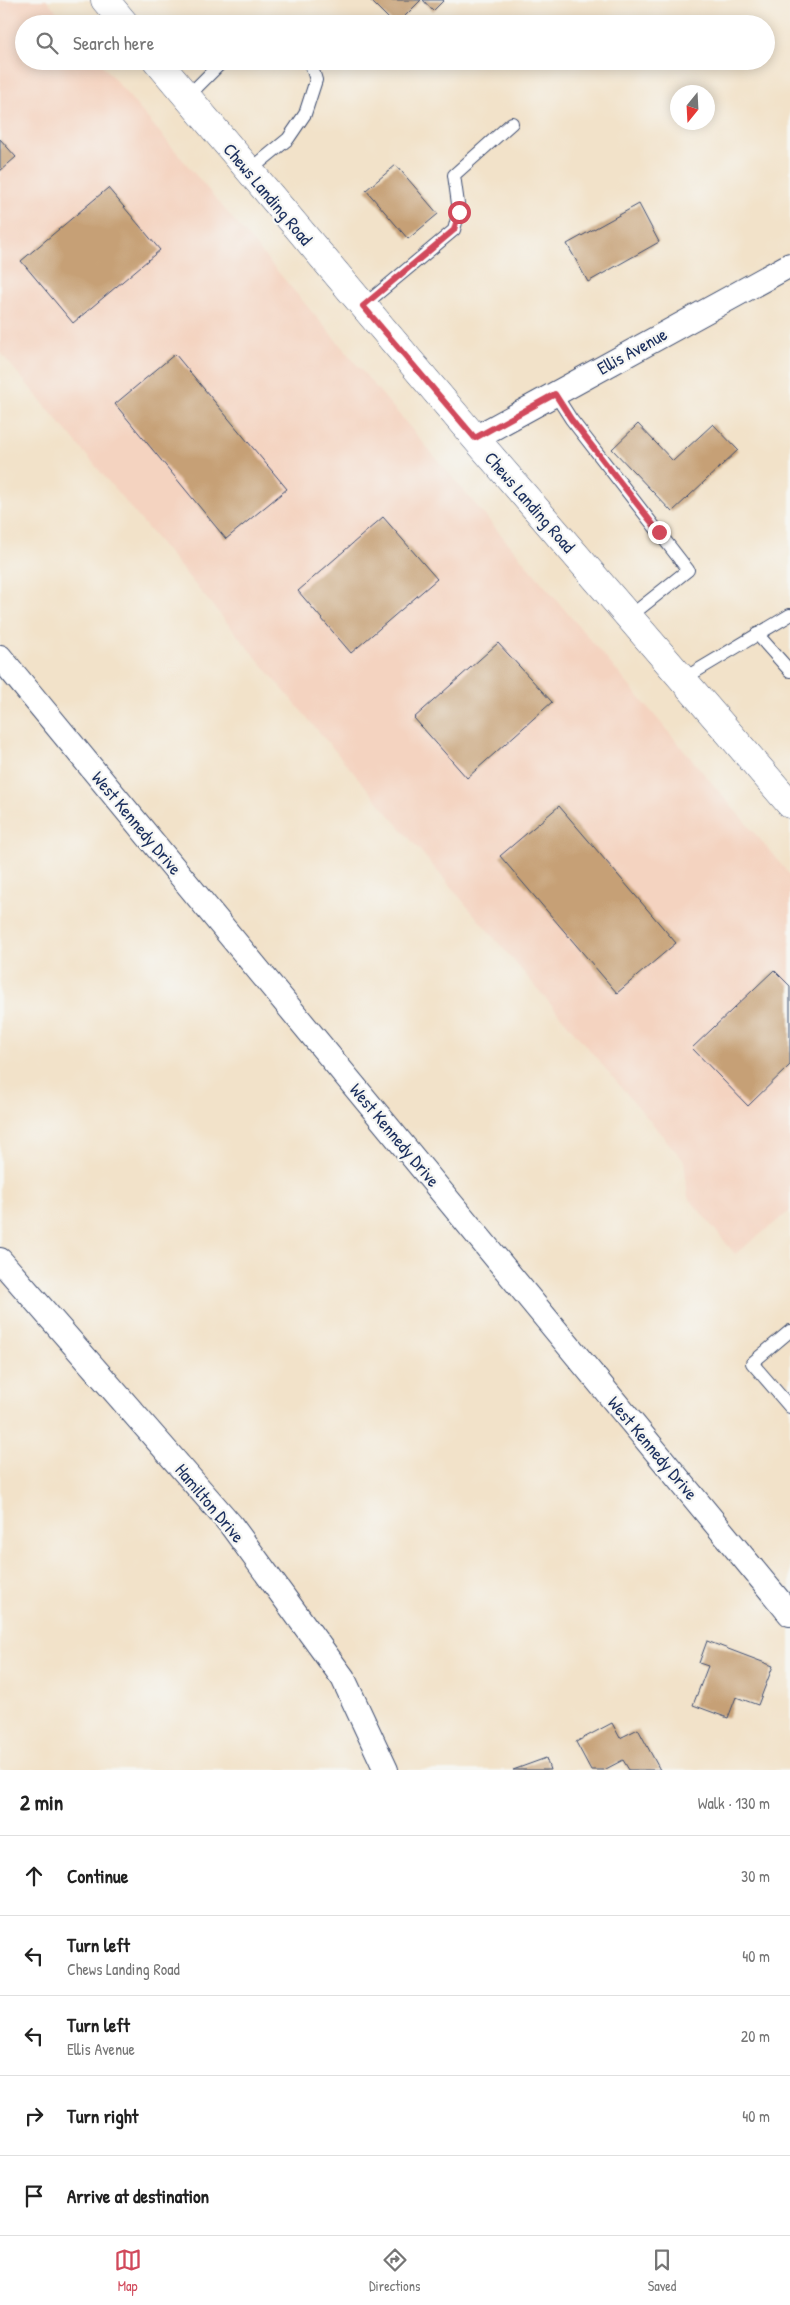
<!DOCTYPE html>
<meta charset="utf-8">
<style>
:root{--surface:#fff;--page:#f6f6f6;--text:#222;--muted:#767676;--line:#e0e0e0;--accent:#d1495b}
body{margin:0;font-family:"Patrick Hand",sans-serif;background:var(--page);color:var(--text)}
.compass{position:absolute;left:670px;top:85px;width:45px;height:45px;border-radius:50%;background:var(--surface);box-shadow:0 2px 12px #0003;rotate:198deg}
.stop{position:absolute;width:15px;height:15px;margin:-11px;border:4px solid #d1495b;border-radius:50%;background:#fff}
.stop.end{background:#d1495b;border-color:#fff;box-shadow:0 1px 5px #0008}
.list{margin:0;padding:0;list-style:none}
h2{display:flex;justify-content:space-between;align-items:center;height:65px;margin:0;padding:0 20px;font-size:21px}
h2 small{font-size:16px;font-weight:400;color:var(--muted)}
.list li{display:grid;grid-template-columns:32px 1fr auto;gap:15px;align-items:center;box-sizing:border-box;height:80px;padding:0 20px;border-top:1px solid var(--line)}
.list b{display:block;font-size:19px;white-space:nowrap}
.list p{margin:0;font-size:16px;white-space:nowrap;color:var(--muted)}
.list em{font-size:16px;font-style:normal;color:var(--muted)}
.icon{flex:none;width:28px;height:28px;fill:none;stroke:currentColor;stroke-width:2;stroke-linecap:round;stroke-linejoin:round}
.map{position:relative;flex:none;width:790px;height:1770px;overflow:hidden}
.search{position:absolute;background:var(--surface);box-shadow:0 2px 12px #0003;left:15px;right:15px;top:15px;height:55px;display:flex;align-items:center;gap:12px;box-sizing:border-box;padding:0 18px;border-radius:28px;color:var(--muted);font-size:19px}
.sheet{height:465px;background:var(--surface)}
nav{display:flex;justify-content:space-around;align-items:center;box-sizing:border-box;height:70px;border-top:1px solid var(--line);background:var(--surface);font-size:14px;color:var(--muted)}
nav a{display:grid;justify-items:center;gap:2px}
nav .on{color:var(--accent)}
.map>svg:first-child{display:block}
</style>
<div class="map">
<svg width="790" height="1770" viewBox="0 0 790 1770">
<rect width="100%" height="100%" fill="#f6f6f2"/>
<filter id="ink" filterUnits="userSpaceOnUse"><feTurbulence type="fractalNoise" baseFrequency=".02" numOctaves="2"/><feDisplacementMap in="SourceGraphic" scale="10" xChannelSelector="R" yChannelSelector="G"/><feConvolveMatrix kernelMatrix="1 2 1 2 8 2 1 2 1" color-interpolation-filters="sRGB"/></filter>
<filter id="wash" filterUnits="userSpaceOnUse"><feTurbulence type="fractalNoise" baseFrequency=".0096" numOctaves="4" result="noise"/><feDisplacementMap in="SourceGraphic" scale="20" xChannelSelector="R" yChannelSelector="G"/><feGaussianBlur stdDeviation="1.12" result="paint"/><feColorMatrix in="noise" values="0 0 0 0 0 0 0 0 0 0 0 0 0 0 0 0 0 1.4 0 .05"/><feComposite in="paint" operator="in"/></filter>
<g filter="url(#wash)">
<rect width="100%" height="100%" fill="#f2e2c9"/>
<!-- built -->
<path fill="#f4d3c0" d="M0,0H47L67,24H24V61H99L790,875V1211L735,1254L688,1197L684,1161L285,692L0,352Z"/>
<g id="blocks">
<!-- building -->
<g fill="#c6a076">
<path d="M370,0H421L397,24H394Z"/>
<path d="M423,0H444L433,11Z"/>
<path d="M0,139L16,157L0,171Z"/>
<path d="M396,165L438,214L408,239L366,190Z"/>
<path d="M108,188L160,250L73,323L21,261Z"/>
<path d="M639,204L659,242L588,282L567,244Z"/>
<path d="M175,354L287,489L226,539L115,404Z"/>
<path d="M638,424L673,461L713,424L738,450L672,512L612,449Z"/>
<path d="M383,517L437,579L351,653L298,591Z"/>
<path d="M498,643L552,702L467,778L414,718Z"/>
<path d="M559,806L676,943L617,993L500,856Z"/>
<path d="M774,970L790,986V1065L748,1106L692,1048Z"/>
<path d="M707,1641L773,1666L758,1705L736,1697L728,1718L693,1705L708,1666L699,1663Z"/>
<path d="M612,1723L620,1738L638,1729L660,1770H629L623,1760L604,1770H591L576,1742Z"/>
<path d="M546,1758L550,1770H513Z"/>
</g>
</g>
</g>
<g filter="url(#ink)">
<use href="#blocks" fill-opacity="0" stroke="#3b4a6e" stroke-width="1"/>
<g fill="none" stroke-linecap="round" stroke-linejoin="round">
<defs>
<g id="service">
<path d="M187,97L223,61"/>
<path d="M249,171L288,139L305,114L316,80L310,61"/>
<path d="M363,306L454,230L459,211L454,175L512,123"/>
<path d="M555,394L571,419L688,570L629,617"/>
<path d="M757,634L790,671"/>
<path d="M683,679L790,615"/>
<path d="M790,1331L752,1363L790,1407"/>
</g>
<g id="minor">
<path d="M475,438L790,265"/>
<path d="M0,657L790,1614"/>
<path d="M0,1260L231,1525L343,1678L386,1770"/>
</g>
<g id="secondary">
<path d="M105,0L125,24"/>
<path d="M157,61L475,438L790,804"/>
</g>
</defs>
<!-- service casing -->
<use href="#service" stroke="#3b4a6e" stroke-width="14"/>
<!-- minor casing -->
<use href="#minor" stroke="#3b4a6e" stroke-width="26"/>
<!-- secondary casing -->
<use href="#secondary" stroke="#3b4a6e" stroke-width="29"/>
<!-- service -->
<use href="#service" stroke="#fff" stroke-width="12"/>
<!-- minor -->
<use href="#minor" stroke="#fff" stroke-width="24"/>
<!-- secondary -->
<use href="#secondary" stroke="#fff" stroke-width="28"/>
</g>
</g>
<g fill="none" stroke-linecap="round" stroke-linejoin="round" filter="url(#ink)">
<!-- route -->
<path stroke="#d1495b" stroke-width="6" d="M459,212L454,230L363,306L475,438L555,394L571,419L659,532"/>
</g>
<g text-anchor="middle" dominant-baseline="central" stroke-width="4.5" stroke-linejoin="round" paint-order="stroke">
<!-- street labels -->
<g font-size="18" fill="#1b2f5e" stroke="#f6f6f2">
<text transform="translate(268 194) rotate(50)">Chews Landing Road</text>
<text transform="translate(632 351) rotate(-29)">Ellis Avenue</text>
<text transform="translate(530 502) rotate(49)">Chews Landing Road</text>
<text transform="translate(137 823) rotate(50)">West Kennedy Drive</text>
<text transform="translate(395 1135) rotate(50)">West Kennedy Drive</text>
<text transform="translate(653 1448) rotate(50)">West Kennedy Drive</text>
<text transform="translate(210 1503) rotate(50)">Hamilton Drive</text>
</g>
</g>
</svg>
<svg class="compass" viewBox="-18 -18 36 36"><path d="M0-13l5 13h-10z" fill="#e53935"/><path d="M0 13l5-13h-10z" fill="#767676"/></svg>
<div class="stop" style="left:459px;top:212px"></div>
<div class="stop end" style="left:659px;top:532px"></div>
<div class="search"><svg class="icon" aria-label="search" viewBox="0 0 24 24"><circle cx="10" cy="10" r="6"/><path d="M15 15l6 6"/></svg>Search here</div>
</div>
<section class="sheet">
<h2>2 min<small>Walk · 130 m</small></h2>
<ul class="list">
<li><svg class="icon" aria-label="ahead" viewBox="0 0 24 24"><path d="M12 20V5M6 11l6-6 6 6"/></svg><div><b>Continue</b></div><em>30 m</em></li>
<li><svg class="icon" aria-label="left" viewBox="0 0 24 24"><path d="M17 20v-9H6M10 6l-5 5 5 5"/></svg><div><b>Turn left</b><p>Chews Landing Road</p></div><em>40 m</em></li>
<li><svg class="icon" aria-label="left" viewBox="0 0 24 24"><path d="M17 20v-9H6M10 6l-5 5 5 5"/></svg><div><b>Turn left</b><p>Ellis Avenue</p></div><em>20 m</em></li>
<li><svg class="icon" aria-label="right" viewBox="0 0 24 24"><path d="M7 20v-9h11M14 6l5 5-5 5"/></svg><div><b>Turn right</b></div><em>40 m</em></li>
<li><svg class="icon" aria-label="arrive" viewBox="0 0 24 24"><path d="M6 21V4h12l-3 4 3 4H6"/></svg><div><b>Arrive at destination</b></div></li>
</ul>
</section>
<nav>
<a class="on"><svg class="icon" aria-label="map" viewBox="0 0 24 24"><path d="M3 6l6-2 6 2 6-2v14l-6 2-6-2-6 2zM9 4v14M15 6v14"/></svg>Map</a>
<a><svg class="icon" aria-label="directions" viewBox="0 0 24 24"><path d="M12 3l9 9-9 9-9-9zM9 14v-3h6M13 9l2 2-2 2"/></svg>Directions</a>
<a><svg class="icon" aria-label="saved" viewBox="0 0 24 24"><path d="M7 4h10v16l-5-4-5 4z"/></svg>Saved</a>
</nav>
